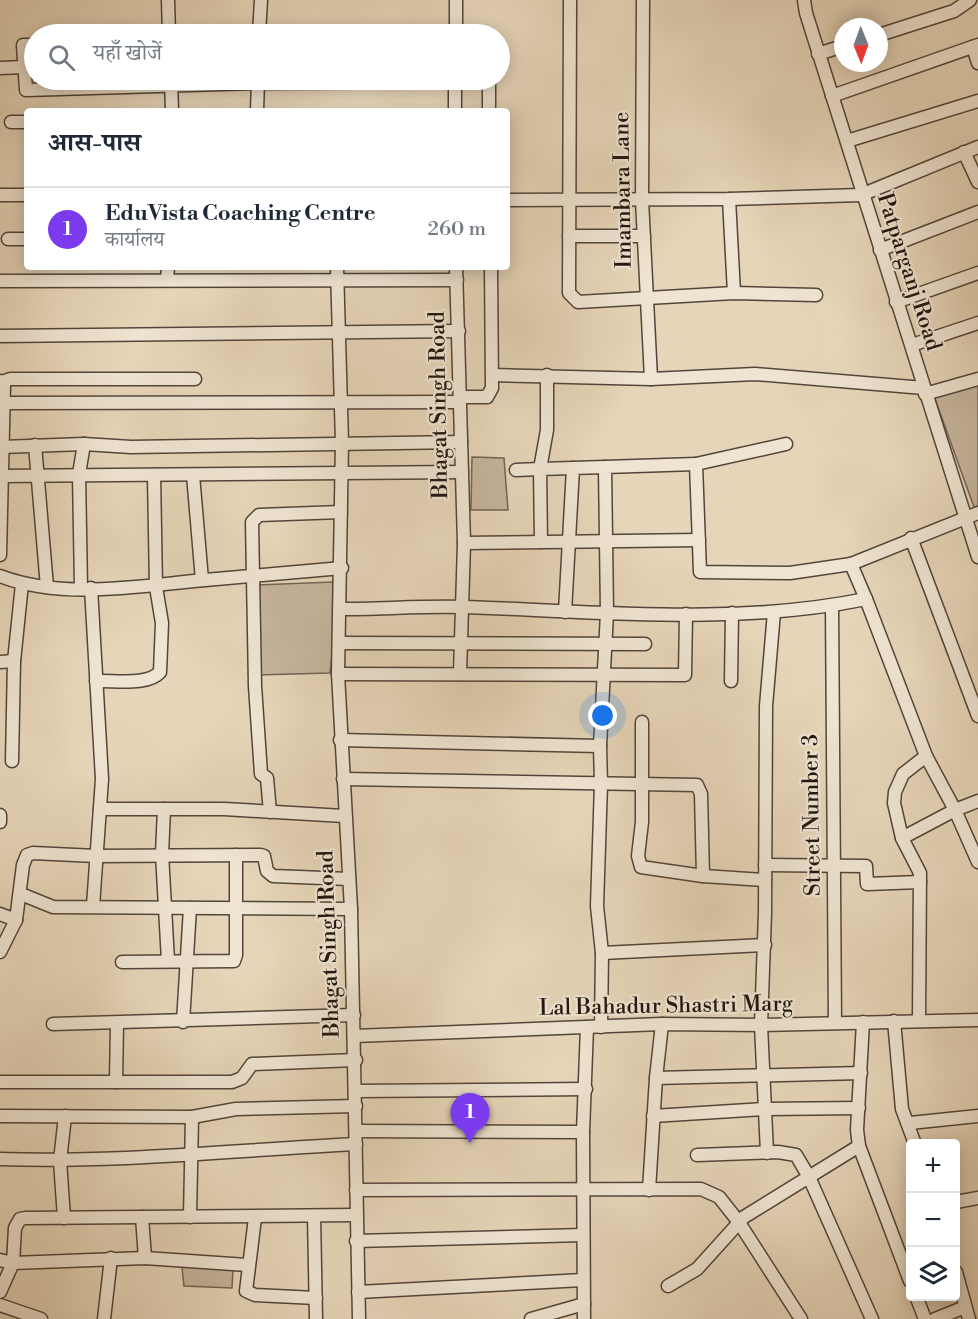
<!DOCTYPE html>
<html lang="hi">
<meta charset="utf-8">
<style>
:root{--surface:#fff;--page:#f6f6f7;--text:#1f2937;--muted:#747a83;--line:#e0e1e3;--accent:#7c3aed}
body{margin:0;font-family:"Libre Bodoni","Noto Serif Devanagari",serif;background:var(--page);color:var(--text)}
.controls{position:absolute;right:18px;bottom:18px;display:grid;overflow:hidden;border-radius:6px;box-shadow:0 3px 15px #0003}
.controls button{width:54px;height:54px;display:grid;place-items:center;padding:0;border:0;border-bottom:2px solid var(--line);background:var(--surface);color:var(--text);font:30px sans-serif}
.compass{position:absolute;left:834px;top:18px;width:54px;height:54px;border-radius:50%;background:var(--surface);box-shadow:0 3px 15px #0003;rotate:179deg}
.you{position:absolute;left:603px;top:716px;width:21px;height:21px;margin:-15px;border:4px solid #fff;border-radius:50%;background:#1a73e8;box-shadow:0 0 0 9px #1a73e833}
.badge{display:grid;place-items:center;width:39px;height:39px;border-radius:50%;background:var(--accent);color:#fff;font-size:20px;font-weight:700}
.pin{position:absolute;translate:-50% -50px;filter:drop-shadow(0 2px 3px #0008)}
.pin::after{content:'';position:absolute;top:32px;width:21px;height:18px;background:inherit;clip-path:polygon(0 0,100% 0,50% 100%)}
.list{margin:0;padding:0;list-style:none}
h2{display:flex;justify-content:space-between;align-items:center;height:78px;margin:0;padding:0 24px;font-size:26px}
h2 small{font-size:20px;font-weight:400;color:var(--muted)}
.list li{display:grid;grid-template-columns:39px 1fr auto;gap:18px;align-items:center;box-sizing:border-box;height:84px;padding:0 24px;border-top:2px solid var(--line)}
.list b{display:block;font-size:22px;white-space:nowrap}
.list p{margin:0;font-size:20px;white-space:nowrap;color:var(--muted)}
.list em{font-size:20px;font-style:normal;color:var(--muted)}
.icon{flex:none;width:33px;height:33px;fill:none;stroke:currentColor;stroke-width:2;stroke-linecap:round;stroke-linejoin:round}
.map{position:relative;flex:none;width:978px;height:1319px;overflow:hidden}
.search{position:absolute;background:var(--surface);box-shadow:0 3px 15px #0003;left:24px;top:24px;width:486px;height:66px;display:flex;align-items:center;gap:15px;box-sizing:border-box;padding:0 21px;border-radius:33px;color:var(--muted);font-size:22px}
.panel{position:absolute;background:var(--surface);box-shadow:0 3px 15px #0003;left:24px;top:108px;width:486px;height:162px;border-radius:6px}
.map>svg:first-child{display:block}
</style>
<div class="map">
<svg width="978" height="1319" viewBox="0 0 978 1319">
<rect width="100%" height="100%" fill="#e6d5b8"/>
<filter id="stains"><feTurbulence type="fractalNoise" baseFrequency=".00333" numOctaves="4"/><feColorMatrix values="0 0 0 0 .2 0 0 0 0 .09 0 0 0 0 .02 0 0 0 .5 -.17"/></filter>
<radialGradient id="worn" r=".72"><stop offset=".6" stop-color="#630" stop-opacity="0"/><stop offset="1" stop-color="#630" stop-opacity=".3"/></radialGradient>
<!-- green -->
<g fill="#c5b49c" stroke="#746456" stroke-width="1.5">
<path d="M978,384V506L974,507L934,396Z"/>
<path d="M472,457L504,458L508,510H471Z"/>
<path d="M333,582L335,629L330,673L257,675L256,585Z"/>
<path d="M182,1267L233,1269L232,1288L184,1286Z"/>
</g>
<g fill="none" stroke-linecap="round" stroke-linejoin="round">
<defs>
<g id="minor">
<path d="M168,0L169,34"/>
<path d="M570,0L569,293L578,302L734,293L816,295"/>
<path d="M643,0L642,200L651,379"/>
<path d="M804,0L806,13L978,557"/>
<path d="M259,34L261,0"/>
<path d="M456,34V0"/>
<path d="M879,35L954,11L970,0"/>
<path d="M34,45H23L26,90L258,83L455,82"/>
<path d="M973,47L978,63"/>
<path d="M818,54L843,46"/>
<path d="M0,68L25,67"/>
<path d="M171,80L172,111"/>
<path d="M489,80V111"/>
<path d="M832,96L978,45"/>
<path d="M257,111L258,80"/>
<path d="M455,111V80"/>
<path d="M11,122H27"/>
<path d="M847,141L978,101"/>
<path d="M964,152L978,182"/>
<path d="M0,195H27"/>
<path d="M729,199L734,293"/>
<path d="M507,200L729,199L861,195L978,147"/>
<path d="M569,236H644"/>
<path d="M8,239H27"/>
<path d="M880,250L978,212"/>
<path d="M337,267L342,443L338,674L351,909L359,1319"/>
<path d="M456,267L464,543L460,673"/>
<path d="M167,280L168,267"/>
<path d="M0,281L457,280"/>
<path d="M896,302L978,273"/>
<path d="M0,336L459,331"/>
<path d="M912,345L978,323"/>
<path d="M493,375L651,379L755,374L924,388"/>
<path d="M0,381L4,385L0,555"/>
<path d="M2,382L10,379H195"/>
<path d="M925,394L978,379"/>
<path d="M460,397H487L492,388L491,267"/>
<path d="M3,403L460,402"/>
<path d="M786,444L696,464L700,572L790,573L851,564"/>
<path d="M35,445L47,587"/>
<path d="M2,447L84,444L131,447L461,442"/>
<path d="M516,470L540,469L547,430V375"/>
<path d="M193,475L202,580"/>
<path d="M1,476L462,472"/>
<path d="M911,538L978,716"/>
<path d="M541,542L540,469L573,468"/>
<path d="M464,543L699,540"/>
<path d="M0,576C64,600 138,586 205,580C250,576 296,572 342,568"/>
<path d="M81,588L79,474L84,444"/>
<path d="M91,588L102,779L93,906"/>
<path d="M866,599L926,756L955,810L978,862"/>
<path d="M832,606L835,1023"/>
<path d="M340,609C381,609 422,606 462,607C596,611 733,626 866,599L851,564L978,513"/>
<path d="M565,612L573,468L605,467"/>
<path d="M339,643L645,644"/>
<path d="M0,662L14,661"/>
<path d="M338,674L685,675L686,614"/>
<path d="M96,681C114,680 148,686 160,672L162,623L156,587L154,475"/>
<path d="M731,681L732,613"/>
<path d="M642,722V822L638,856L641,867L703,876L765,880"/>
<path d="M340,740L600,746"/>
<path d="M12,761L14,661L22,584"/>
<path d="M343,779L697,785L701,794L703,876"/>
<path d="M100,809H224L344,816"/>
<path d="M164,809L162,854L168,961"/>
<path d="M270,812L267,778L261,774L255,686L252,522L259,515L341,512"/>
<path d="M0,815V822"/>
<path d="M902,838L955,810L978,801"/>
<path d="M765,865L866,866L867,884L920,882"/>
<path d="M21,894L53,907L351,909"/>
<path d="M0,914L16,920L0,952"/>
<path d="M16,920L23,865L27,855L33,853L96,856L261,855L264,856L267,871L273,876L349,879"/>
<path d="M602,953L765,945"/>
<path d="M122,962L234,961L236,955V855"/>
<path d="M894,1021L902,1109L915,1144"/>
<path d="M919,1021L920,873L902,838L894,803L895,792L903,774L926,756"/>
<path d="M183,1022L190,908"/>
<path d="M863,1022L857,1130L859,1146L910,1281"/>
<path d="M53,1024L354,1015"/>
<path d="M601,1027L602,953L597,906L601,784L600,746L607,613L605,467L696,464"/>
<path d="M354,1036L662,1024L761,1025L978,1020"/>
<path d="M656,1078L861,1073"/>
<path d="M0,1082H232L242,1078L252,1064L356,1060"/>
<path d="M116,1082L117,1023"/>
<path d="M355,1091L586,1089"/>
<path d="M0,1116L192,1117L236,1109L356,1106"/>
<path d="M653,1116L765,1109L859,1108"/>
<path d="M910,1123L978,1116"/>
<path d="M356,1131L583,1132"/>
<path d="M767,1153L761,1025L765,913L766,706L774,612"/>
<path d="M697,1155L778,1152L796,1155L809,1177L872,1319"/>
<path d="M0,1159C119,1163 237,1150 356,1144"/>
<path d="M356,1190L701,1189L719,1197L738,1221L801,1319"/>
<path d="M649,1190L656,1078L662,1024"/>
<path d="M956,1202L978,1198"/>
<path d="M314,1216L316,1319"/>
<path d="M142,1217L145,1258"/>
<path d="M190,1217L192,1117"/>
<path d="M64,1218L60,1161L65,1116"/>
<path d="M255,1218L246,1291L255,1295L316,1298"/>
<path d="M356,1241L583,1235"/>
<path d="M0,1260L13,1263L145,1258L247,1265"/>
<path d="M956,1272L969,1319"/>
<path d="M668,1286L697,1269L744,1217L859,1146"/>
<path d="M0,1292L13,1263L15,1228L20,1219L25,1218L356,1215"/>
<path d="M358,1292L583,1280"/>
<path d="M916,1296L925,1319"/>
<path d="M0,1305L41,1319"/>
<path d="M104,1319L111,1258"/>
<path d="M531,1319L584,1304"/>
<path d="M584,1319L583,1132L587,1027"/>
<path d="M935,1319L965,1307"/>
</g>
</defs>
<!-- minor casing -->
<use href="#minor" stroke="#53453b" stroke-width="15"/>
<!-- minor -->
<use href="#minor" stroke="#efe4d1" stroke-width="12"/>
</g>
<g text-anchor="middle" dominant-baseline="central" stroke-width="4.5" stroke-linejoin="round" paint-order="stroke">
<!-- street labels -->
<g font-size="22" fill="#221511" stroke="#efe4d1">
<text transform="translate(623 190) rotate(-91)">Imambara Lane</text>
<text transform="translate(909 272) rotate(72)">Patparganj Road</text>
<text transform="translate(439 405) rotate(-91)">Bhagat Singh Road</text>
<text transform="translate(812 815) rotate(-91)">Street Number 3</text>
<text transform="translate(329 944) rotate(-92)">Bhagat Singh Road</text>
<text transform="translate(666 1006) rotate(-1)">Lal Bahadur Shastri Marg</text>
</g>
</g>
<rect width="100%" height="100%" filter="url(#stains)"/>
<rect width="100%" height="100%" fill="url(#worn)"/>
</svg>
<div class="controls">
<button>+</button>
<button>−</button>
<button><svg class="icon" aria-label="layers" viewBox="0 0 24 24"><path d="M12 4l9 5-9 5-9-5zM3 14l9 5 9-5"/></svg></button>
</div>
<svg class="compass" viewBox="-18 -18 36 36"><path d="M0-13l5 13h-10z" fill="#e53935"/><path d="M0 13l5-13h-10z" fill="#747a83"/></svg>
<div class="you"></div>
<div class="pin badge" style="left:470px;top:1143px">1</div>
<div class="search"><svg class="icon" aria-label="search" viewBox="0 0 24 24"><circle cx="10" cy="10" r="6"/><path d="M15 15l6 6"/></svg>यहाँ खोजें</div>
<section class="panel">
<h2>आस-पास<small></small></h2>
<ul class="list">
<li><span class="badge">1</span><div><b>EduVista Coaching Centre</b><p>कार्यालय</p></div><em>260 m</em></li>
</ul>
</section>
</div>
